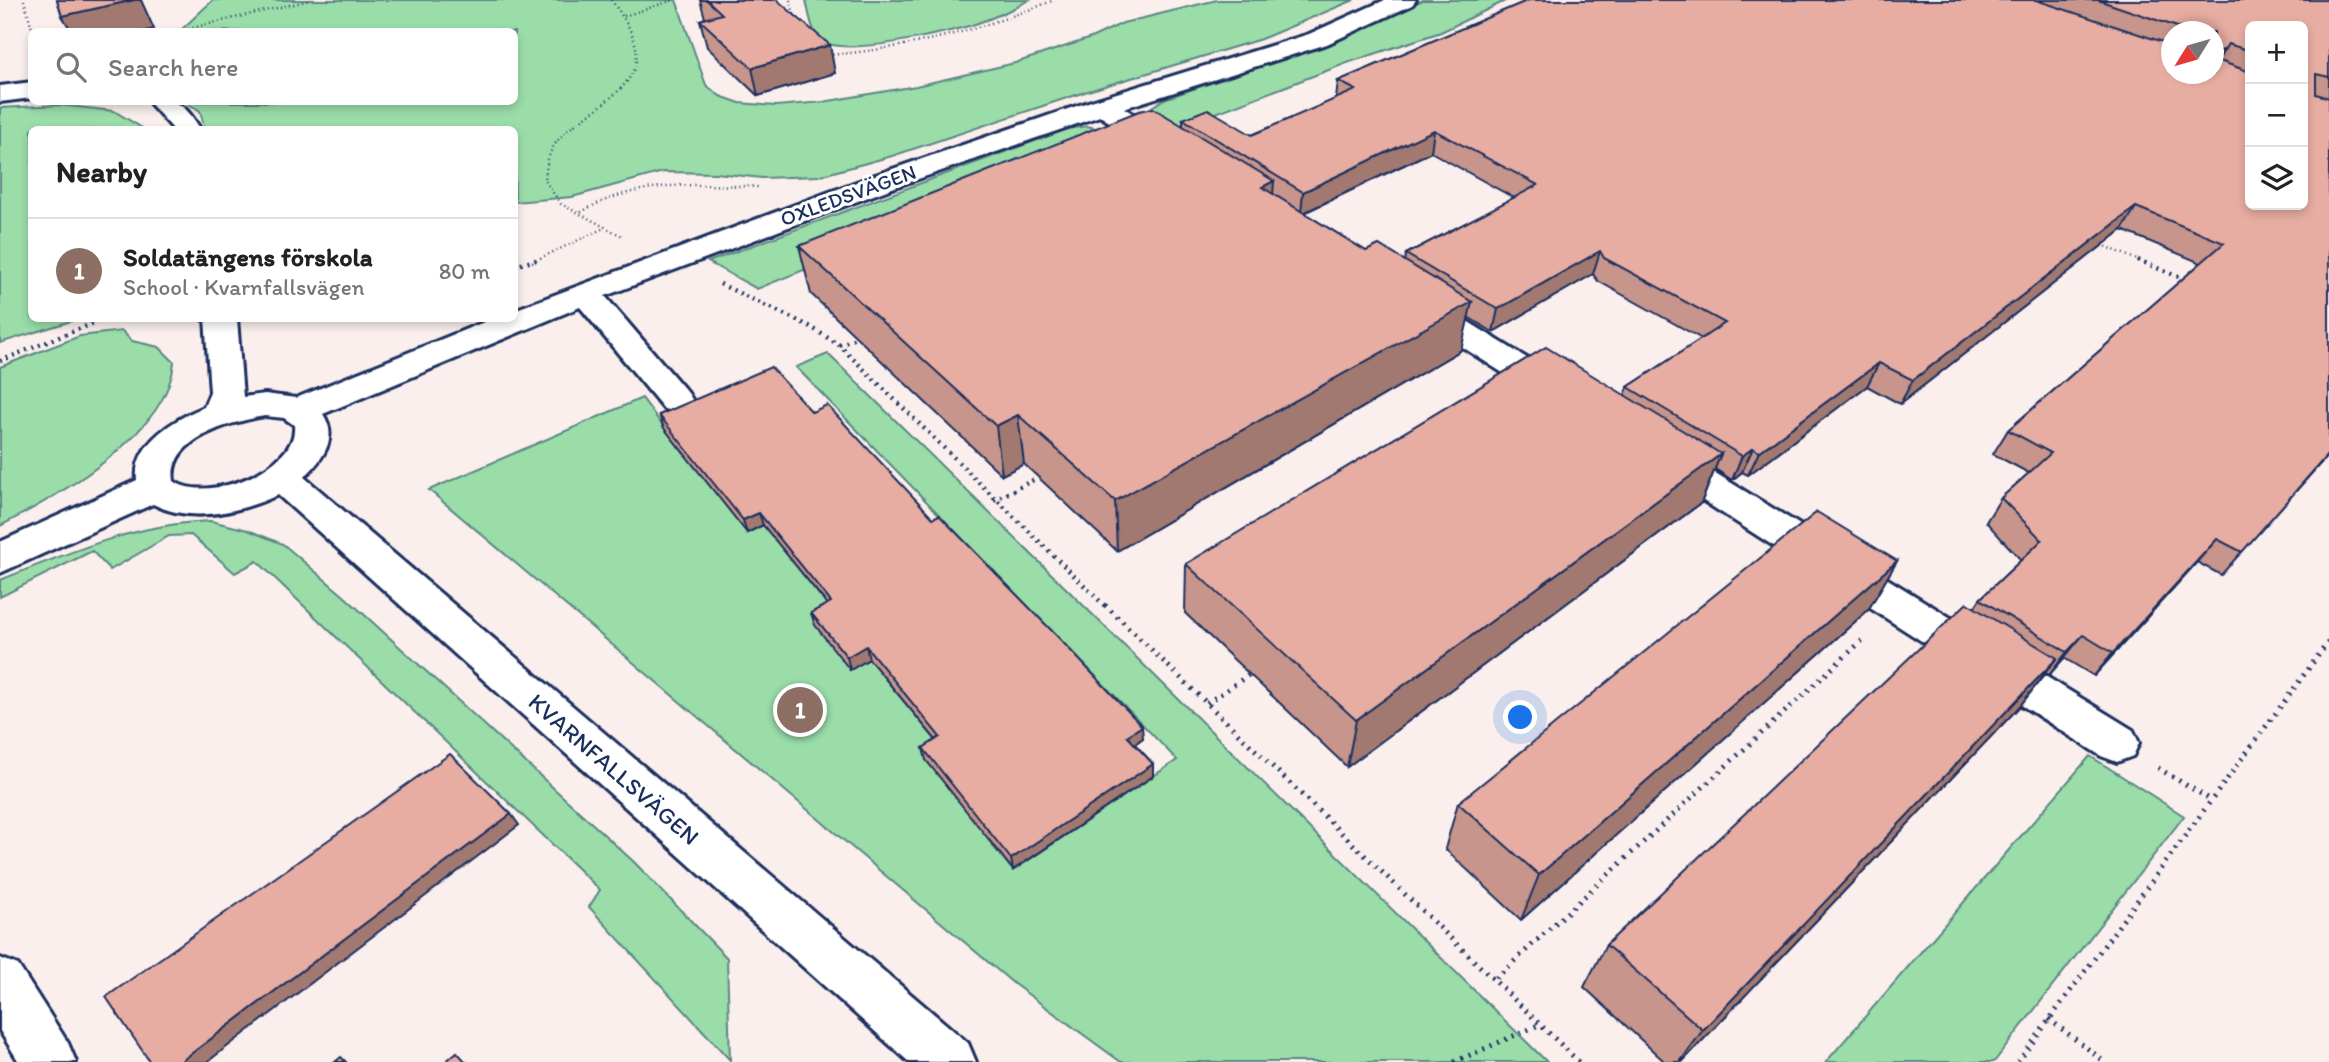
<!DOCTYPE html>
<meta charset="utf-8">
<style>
:root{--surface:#fff;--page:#f2f2f2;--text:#222;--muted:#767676;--line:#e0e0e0;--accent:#2563eb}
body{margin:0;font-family:Itim,sans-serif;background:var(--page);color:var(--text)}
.controls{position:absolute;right:21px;top:21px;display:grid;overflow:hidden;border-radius:10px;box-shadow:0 4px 10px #0003}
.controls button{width:63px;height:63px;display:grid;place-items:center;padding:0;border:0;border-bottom:2px solid var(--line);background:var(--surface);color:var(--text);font:35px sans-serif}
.compass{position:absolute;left:2161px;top:21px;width:63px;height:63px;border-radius:50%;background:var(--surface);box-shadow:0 4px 10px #0003;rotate:233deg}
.you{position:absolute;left:1521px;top:718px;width:24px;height:24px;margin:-18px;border:5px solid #fff;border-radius:50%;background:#1a73e8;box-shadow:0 0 0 10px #1a73e833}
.badge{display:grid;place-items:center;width:46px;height:46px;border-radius:50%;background:var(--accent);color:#fff;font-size:23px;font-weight:700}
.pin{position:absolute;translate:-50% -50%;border:4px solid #fff;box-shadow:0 2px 7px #0006}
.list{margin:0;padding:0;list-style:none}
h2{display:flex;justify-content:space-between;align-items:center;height:91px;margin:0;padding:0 28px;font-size:30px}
h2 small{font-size:23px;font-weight:400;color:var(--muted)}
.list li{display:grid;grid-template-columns:46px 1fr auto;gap:21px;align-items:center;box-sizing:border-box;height:105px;padding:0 28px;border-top:2px solid var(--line)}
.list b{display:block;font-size:26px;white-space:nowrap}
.list p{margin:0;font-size:23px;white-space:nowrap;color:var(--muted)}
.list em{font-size:23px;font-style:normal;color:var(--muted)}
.icon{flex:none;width:38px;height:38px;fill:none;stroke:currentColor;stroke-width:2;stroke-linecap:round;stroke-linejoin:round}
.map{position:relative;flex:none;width:2329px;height:1062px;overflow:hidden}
.search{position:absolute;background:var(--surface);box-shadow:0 4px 10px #0003;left:28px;top:28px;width:490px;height:77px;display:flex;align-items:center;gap:18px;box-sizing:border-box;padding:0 24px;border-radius:10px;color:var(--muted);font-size:26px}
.panel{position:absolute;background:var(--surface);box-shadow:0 4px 10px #0003;left:28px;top:126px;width:490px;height:196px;border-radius:10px}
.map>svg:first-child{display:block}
</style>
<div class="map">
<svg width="2329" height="1062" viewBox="0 0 2329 1062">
<rect width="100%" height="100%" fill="#faefec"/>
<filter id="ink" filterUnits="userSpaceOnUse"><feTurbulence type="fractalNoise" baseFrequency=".0143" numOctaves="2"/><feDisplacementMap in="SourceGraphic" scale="14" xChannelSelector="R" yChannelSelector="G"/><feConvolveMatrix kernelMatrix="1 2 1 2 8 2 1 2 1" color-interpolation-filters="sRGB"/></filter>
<g filter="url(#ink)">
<!-- green -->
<g fill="#9adda9" stroke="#5a8684" stroke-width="2">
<path d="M213,0H676L706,85L720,96L740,103L776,106L823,102L916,86L1015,63L1091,38L1123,23L1217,0H1354L1261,39L1088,91L892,156L819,176L762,178L716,173L663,172L572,197L515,202L514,130L205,129L200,111L185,102H514V32L180,31Z"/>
<path d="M806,0H1029C1012,10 993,18 975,24C948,33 842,58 821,40C811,31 809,13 806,0Z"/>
<path d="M1423,0H1507L1441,32L1347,63L1166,132L1149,109L1164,99L1307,50Z"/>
<path d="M59,105L114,111L144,129L32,130V318L78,319L0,343V108Z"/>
<path d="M1087,126L1104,130L1123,140L757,289L708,262L1067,129Z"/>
<path d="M122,331L132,341L159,347L174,362C169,434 58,496 0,526V367L80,336Z"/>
<path d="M828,354L1547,1062H1121L1014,984L429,490L642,398L684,454L701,446L835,615L850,669L869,659L1007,827L988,840L1013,871L1177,760L796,367Z"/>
<path d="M211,521L248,530L283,544L344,596L634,862L727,958L730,1060L589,907L600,890L257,561L235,573L191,535L169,536L110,570L92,551L0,597V580C71,552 134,524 211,521Z"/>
<path d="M2090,756L2184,816L1994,1062H1826Z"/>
</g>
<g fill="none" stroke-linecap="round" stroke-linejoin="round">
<defs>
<g id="minor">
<path d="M1385,0H1416L1412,5L1327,44L1124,108L1176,140L1180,146L1176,152L1166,154L1156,152L1100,116L895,187L605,296L688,393L693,401L688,409L676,412L664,409L580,307L323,414C339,438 323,459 304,477L968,1043L976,1062H909L278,495C240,512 192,524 153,504L0,573V542L137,480C133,443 175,419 204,407L210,392L205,318H237L243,397L265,394L296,398L494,318H514V310L875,175L1094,100L1309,34ZM265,416L284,418L294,425C299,468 205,505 174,481C167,438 234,421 265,416Z"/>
<path d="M32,82V98L0,102V86Z"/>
<path d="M149,102C180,99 184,104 201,130H174Z"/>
<path d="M1422,297L1433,300L1572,386L1577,394L1572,402L1560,405L1548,402L1411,314L1406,307L1411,300Z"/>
<path d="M1665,447L1678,450L2133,730L2139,743L2133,756L2117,762L2101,756L1652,468L1647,459L1652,450Z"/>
<path d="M0,958L18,965L68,1043L76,1062H19L0,1031Z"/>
</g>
</defs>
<!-- minor casing -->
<use href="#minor" stroke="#1b2f5e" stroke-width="6"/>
<!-- path-far2 -->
<g stroke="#1b2f5e" stroke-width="2.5" stroke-dasharray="1 3.5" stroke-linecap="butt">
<path d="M24,0L33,32"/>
<path d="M611,0C653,56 642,77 588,115C575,125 560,134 552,149C547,159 546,170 545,181L561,204L624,237"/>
<path d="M790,0L795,18"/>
<path d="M624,16L674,0"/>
<path d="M175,32L311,0"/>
<path d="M828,55C907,49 981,30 1054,0"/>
<path d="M581,212C637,180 695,184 758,187"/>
<path d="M2098,243L2142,262"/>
<path d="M532,262L604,228"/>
</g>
<!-- path-far1 -->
<g stroke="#1b2f5e" stroke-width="4.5" stroke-dasharray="2 5" stroke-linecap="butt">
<path d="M2138,260L2186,280"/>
<path d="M514,266L536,260"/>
<path d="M720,284L809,326L839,345L1106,607"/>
<path d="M839,345L861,336"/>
<path d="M0,361L106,318"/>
<path d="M994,500L1043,475"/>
</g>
<!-- path -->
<g stroke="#1b2f5e" stroke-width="5" stroke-dasharray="2 6" stroke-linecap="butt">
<path d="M1105,605L1579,1062"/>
<path d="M1207,703L1253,672"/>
<path d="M2158,768L2211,800"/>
<path d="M1496,978L1866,637"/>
<path d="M2049,1019L2105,1062"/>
<path d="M1454,1062L1541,1024"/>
<path d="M2018,1062L2329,641"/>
</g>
<!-- minor -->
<use href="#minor" fill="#fff" fill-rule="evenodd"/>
</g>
<!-- wall -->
<g fill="#c7958b" stroke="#1b2f5e" stroke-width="2" fill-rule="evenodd">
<path d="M700,0H777L835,73L758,96L707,47L700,20L705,18Z"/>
<path d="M1529,0H2329V454L2221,575L2197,562L2094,676L2064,658L2049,675L2046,673L2019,707L1682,1062H1665L1584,987L1606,945L1974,608L1980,599L2021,560L1986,522L2001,498L2029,473L1993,454L2008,430L2201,263L2122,230L1900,404L1867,386L1748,475L1742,472L1732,480L1715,469L1701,503L1347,767L1185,613L1186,564L1625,395L1628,387L1702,339L1598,281L1593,274L1493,332L1468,317L1461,350L1117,551L1024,464L1002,475L811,294L799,246L1183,126V119L1252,135L1336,99L1338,81ZM2250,26H2303L2250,205ZM2172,32H2214L2172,74ZM1431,152L1514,198L1406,254L1405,261L1366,251L1304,213Z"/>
<path d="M812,412L933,518L1143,738L1135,744L1153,764V776L1013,870L926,760L923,748L936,740L869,659L850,670L815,625L811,613L827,604L763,525L747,533L664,428L659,415Z"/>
<path d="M1897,561L1868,610L1521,920L1445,849L1458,803Z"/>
</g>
<!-- shaded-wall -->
<g fill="#a27971" stroke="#1b2f5e" stroke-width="2">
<path d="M134,0H141L154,29L142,32H72L62,16Z"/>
<path d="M830,45L835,73L758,96L752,68Z"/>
<path d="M2224,50L2214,68V52Z"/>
<path d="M1434,130L1431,152L1301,214L1303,192Z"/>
<path d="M1274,181L1271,228L1262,187Z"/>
<path d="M2136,207L2122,230L1900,404L1913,380Z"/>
<path d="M1600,251L1593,274L1493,332L1498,309Z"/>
<path d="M1472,302L1461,350L1117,551L1115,501Z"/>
<path d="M1879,363L1867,386L1748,475L1759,452Z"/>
<path d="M1018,415L1024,464L1002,475L996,426Z"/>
<path d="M1753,448L1742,472L1732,480L1742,456Z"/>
<path d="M1721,454L1701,503L1347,767L1356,720Z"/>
<path d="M759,513L763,525L747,533L743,520Z"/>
<path d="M2217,539L2197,562L2094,676L2113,653Z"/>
<path d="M1897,561L1868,610L1521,920L1539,875Z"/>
<path d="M2083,635L2064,658L2049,675L2067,652Z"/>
<path d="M866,646L869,659L850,670L847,657Z"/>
<path d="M2057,658L2019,707L1682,1062H1680L1703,1030Z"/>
<path d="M1142,726L1143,738L1128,748L1127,736Z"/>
<path d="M1153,764V776L1013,870L1011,859Z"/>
<path d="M511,814L519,825L207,1062H180Z"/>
</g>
<!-- building -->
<g fill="#e7ada2" stroke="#1b2f5e" stroke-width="2">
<path d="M57,0H134L62,16Z"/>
<path d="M707,0H777L830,45L752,68L700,20L722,14Z"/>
<path d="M1529,0H2036L2172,45V74H2214V59L2250,72V205H2303V26H2250V51L2228,44L2224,50L2214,52V32H2186V30L2098,0H2329V77L2316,74V94L2329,98V453L2242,552L2217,539L2113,653L2083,635L2067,652L1980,599L2042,540L2001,498L2051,453L2008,430L2224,243L2136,207L1913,380L1879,363L1759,452L1753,448L1742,456L1628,387L1725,323L1604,258L1600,251L1498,309L1406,254L1538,185L1434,130L1303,192L1183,119L1208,109L1252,135L1356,90L1338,81Z"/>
<path d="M1153,108L1274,181L1262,187L1366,251L1379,245L1472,302L1115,501L1018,415L996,426L799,246L1139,111Z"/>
<path d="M1546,347L1721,454L1356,720L1186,564Z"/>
<path d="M771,367L812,412L827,405L933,518L939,515L1055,634L1142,726L1127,736L1153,764L1011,859L923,748L940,737L866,646L847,657L811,613L831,602L759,513L743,520L659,415Z"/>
<path d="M1817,512L1897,561L1539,875L1458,803Z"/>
<path d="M1967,603L2057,658L1703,1030L1606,945Z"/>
<path d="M450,754L511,814L180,1062H150L106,997Z"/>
<path d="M457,1052L466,1062H445Z"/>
<path d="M341,1057L346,1062H335Z"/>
</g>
</g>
<g text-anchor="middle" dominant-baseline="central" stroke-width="6" stroke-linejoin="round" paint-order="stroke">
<!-- far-street labels -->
<g font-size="21" fill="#1b2f5e" stroke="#fff">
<text transform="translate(848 195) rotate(-20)">OXLEDSVÄGEN</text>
</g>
<!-- street labels -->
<g font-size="24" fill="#1b2f5e" stroke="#fff">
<text transform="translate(614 769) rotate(41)">KVARNFALLSVÄGEN</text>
</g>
</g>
</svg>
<div class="controls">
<button>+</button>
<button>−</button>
<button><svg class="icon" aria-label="layers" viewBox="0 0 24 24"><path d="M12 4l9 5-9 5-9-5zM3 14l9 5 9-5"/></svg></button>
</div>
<svg class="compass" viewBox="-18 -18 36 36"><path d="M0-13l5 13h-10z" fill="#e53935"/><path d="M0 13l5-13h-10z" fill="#767676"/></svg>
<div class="you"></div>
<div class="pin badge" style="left:800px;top:710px;background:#8d6e63">1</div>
<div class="search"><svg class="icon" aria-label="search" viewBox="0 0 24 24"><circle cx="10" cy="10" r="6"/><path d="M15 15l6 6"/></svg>Search here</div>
<section class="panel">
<h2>Nearby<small></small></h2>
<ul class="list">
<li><span class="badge" style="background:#8d6e63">1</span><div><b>Soldatängens förskola</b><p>School · Kvarnfallsvägen</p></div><em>80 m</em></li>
</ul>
</section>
</div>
